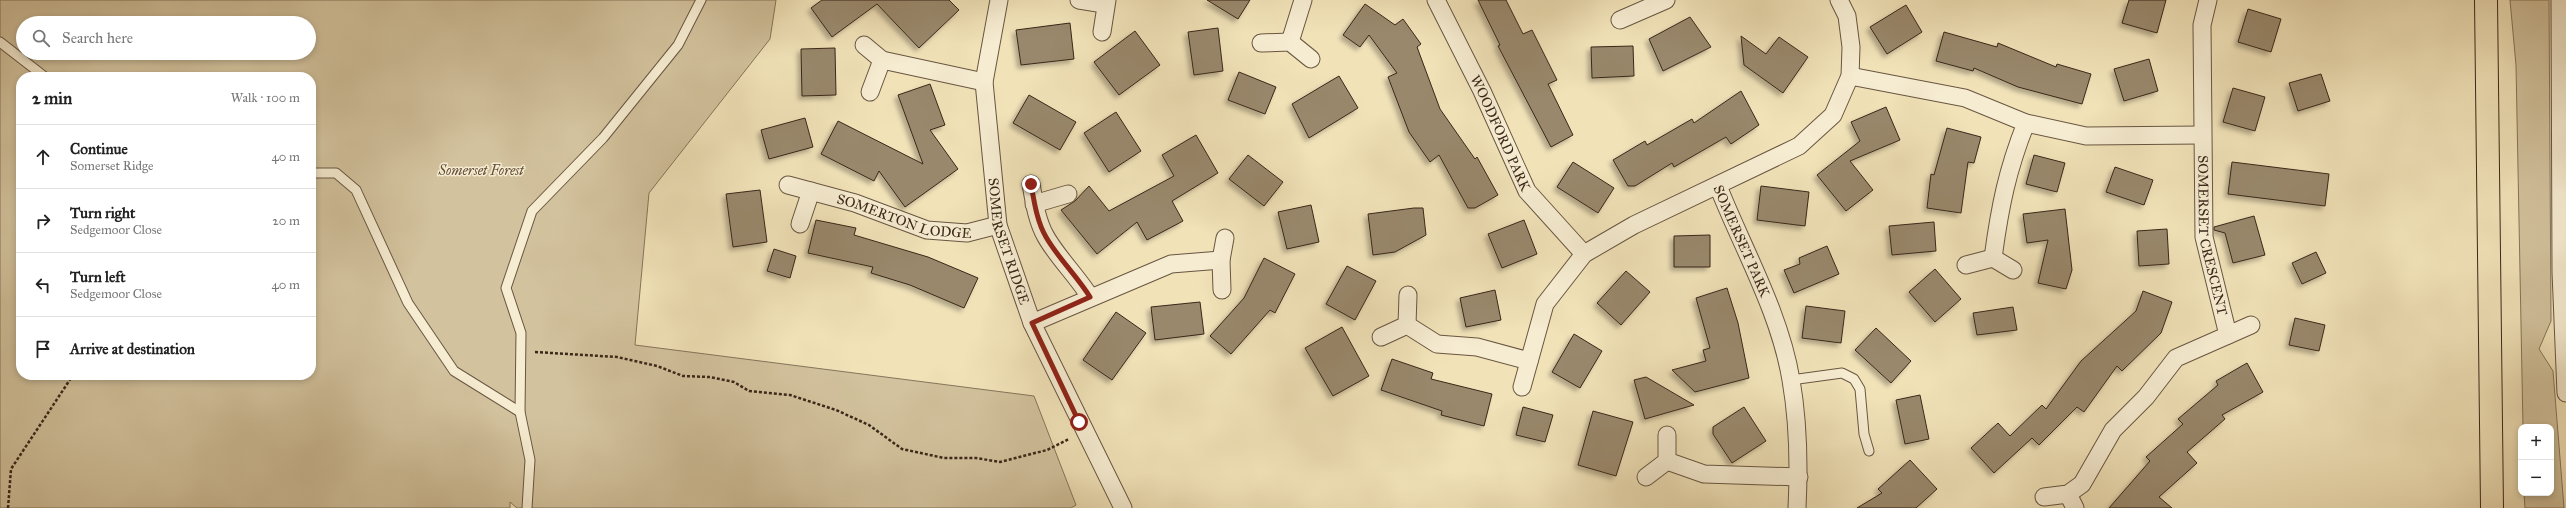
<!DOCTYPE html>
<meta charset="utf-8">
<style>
:root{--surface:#fff;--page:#f2f2f2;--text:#222;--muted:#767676;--line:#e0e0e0}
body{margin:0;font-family:"IM FELL Great Primer",serif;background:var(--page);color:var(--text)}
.controls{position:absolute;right:12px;bottom:12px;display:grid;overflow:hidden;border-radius:8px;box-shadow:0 2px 6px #0003}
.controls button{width:36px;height:36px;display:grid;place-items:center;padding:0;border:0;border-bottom:1px solid var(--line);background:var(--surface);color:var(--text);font:20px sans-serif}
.stop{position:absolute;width:12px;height:12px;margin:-9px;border:3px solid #8f2418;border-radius:50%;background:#fff}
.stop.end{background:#8f2418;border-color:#fff;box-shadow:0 1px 4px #0008}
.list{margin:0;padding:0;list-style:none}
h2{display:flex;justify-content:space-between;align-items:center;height:52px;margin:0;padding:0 16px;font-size:17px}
h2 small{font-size:13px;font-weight:400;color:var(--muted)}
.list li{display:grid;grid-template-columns:26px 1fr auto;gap:12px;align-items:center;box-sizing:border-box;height:64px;padding:0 16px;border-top:1px solid var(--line)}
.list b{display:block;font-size:15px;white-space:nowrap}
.list p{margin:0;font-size:13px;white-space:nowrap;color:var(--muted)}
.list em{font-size:13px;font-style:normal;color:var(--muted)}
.icon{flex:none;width:22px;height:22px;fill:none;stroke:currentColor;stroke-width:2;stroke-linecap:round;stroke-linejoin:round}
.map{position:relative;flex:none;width:2566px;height:508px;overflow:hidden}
.search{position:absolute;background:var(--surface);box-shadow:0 2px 6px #0003;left:16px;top:16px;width:300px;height:44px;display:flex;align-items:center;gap:10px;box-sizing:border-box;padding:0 14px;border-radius:22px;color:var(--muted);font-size:15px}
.panel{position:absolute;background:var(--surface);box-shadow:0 2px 6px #0003;left:16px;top:72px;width:300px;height:308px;border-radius:16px}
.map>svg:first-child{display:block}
</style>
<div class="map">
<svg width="2566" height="508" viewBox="0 0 2566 508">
<defs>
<filter id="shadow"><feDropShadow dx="-3.5" dy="3.5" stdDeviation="2" flood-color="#0004"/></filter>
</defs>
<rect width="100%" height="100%" fill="#f1e2b8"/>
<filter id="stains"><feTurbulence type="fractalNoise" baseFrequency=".005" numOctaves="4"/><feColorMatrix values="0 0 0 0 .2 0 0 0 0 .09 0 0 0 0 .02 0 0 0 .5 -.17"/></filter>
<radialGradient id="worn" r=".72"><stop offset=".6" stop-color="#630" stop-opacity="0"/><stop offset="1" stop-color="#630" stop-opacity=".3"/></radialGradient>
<!-- green -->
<g fill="#d2c29d" stroke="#86745b" fill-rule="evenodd">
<path d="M0,0H776L770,39L649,193L635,345L1034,396L1076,505L1071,508H517L510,502V508H0ZM23,23H309V53H23ZM21,77H311V375H21Z"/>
<path d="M2510,0H2549L2551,321L2539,349L2553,371L2564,508H2525L2524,493H2551V427H2523L2516,65Z"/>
</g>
<!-- building -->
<g fill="#99886c" stroke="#3a2719" filter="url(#shadow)">
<path d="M822,0H949L959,10L919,48L877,4L832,37L811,8Z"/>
<path d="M1207,0H1250L1238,19Z"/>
<path d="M1478,0H1506L1523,34L1532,30L1557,80L1548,84L1573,135L1551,147L1498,46L1500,45Z"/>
<path d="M2129,0H2166L2157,33L2122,23Z"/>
<path d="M1365,4L1395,25L1403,19L1421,44L1417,47L1440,109L1475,159L1477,157L1498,195L1475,208H1468L1439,155L1430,162L1409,132L1388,77L1397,73L1369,35L1360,47L1343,35Z"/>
<path d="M1906,5L1922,32L1887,54L1870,27Z"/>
<path d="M2248,9L2281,19L2271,52L2238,42Z"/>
<path d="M1690,17L1711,47L1663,71L1649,39Z"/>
<path d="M1070,23L1074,59L1021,65L1016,30Z"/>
<path d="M1218,28L1223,71L1194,75L1188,32Z"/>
<path d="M1135,31L1160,65L1119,95L1094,62Z"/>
<path d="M1944,32L1997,47L1998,43L2056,67L2057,64L2091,74L2082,104L2018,87L1974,68L1973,71L1936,61Z"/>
<path d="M1741,36L1766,54L1779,37L1808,57L1783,93L1744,65Z"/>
<path d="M1633,46L1634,76L1592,78L1591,47Z"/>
<path d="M835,48L836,95L802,96L801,49Z"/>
<path d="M2149,59L2158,91L2124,101L2114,69Z"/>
<path d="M1239,72L1276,87L1265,114L1228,100Z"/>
<path d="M2321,74L2330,101L2298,111L2289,83Z"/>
<path d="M1339,76L1358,108L1309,138L1292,104Z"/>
<path d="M930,84L945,125L930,130L958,169L905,207L879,171L874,181L821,154L838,121L923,164L898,95Z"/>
<path d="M2233,88L2265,97L2255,131L2223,122Z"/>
<path d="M1741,91L1759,125L1731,144L1726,137L1674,167L1672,163L1635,186H1628L1613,160L1645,141L1647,145L1692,119L1694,123Z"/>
<path d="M1029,95L1076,122L1060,150L1013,123Z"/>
<path d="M1886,107L1900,140L1850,161L1873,190L1846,211L1817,175L1860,141L1851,122Z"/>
<path d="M1116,112L1141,151L1109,172L1084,133Z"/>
<path d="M805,118L813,147L769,159L761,130Z"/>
<path d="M1947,128L1981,137L1974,163L1968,162L1961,213L1927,208L1931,174L1934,175Z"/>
<path d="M1196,135L1218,173L1172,201L1183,221L1147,240L1137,222L1097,254L1061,210L1075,201L1089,186L1109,211L1174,176L1162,155Z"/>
<path d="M1248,155L1283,182L1264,206L1229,179Z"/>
<path d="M2034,155L2065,163L2057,192L2026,184Z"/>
<path d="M1573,162L1614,188L1598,213L1557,187Z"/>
<path d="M2232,162L2329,174L2325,206L2228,194Z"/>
<path d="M2115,167L2153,180L2144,205L2106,192Z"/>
<path d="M1761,186L1809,192L1805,226L1757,220Z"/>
<path d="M760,190L767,242L733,247L726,194Z"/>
<path d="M1311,205L1319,242L1287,249L1278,212Z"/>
<path d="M1414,208H1423L1426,235L1395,252L1373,255L1368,214Z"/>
<path d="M2065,209L2072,270L2066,289L2038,283L2048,240L2027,243L2023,214Z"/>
<path d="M2254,216L2265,255L2233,263L2225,233L2214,230V227Z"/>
<path d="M816,220L856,228L854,235L928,257L978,278L964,308L910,285L871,273L873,267L808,253Z"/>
<path d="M1524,220L1537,254L1502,268L1488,234Z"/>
<path d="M1934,222L1936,251L1892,255L1889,226Z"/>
<path d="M2167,229L2169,264L2139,266L2137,231Z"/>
<path d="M1710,235V267H1674V236Z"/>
<path d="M1827,246L1839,274L1794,293L1784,270L1800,264L1799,258Z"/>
<path d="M774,249L796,256L790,278L767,271Z"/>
<path d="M2316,252L2326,273L2302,284L2292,263Z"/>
<path d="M1264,258L1295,274L1275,313L1270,310L1231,354L1210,336L1244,298Z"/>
<path d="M1347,266L1376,281L1355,320L1326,304Z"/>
<path d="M1935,269L1961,299L1935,322L1909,292Z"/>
<path d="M1626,271L1650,292L1621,325L1597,303Z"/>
<path d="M1727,288L1738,323L1749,378L1695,392L1672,370L1706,361L1703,350L1710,348L1696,298Z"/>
<path d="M1495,290L1501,320L1466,327L1460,298Z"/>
<path d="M2143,291L2172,302L2161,333L2122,371L2117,366L2084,412L2077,407L2039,445L2032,438L1994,473L1971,448L1998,423L2010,436L2042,405L2046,409L2081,361L2136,311Z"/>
<path d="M1200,302L1204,334L1155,340L1151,307Z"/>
<path d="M1806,306L1845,311L1841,343L1802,338Z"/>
<path d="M2013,307L2017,330L1977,335L1973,313Z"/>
<path d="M1116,312L1146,333L1112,380L1083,360Z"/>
<path d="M2295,318L2325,325L2319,351L2289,345Z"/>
<path d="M1342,327L1369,376L1333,396L1305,348Z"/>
<path d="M1876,328L1911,361L1891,383L1855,350Z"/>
<path d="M1574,334L1602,351L1580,388L1552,372Z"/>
<path d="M1392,359L1433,373L1431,379L1492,394L1484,426L1441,415L1442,411L1381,390Z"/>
<path d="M2247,363L2263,392L2222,415L2225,419L2187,452L2197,463L2159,497L2172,508H2109L2150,461L2146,457L2183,424L2178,419L2218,385L2216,381Z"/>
<path d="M1646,377L1694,405L1645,419L1634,380Z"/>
<path d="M1920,395L1929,439L1905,444L1896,400Z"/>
<path d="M1523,407L1553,415L1545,442L1516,435Z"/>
<path d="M1744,407L1766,441L1732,463L1713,434V427Z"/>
<path d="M1593,411L1633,422L1616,476L1578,465Z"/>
<path d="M1910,460L1937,489L1916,508H1857L1882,493L1878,489Z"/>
</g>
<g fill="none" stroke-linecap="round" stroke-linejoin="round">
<defs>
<g id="lane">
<path d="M0,42L45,77"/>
<path d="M311,173H336L356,190L408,303L454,371L520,412"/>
<path d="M1791,380L1842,373L1854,379L1860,389L1864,434L1869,451"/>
<path d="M527,508L530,460L520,412L521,333L506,288L532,211L603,138L678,45L701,0"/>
</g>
<g id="street">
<path id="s1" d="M999,0L984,82L998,225L1032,323L1123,508"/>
<path d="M1079,0L1104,4"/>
<path id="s2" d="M1436,0L1482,91L1527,191L1584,254"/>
<path id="s3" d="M2208,0L2202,25L2204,237L2228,335"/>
<path d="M2560,0L2561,272L2566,393"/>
<path d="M1620,20L1666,0"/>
<path d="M1102,32L1107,0"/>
<path d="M1290,42L1303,0"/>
<path d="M1261,43L1290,42L1311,59"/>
<path d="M864,45L882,60L984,82"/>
<path d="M1850,76L1965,98L2026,123L2086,136L2202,135"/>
<path d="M870,92L882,60"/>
<path d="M1031,184C1034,201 1037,222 1046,237C1058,258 1077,276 1090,297"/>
<path id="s4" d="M788,185L855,203L927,230L967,233L998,225"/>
<path id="s5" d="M1718,186C1743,249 1780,313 1791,380C1798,420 1799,468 1797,508"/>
<path d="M1034,204L1068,194"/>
<path d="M800,224L811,191"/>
<path d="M1993,258C2000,206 2007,171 2026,123"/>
<path d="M1966,265L1993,258L2013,270"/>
<path d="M1222,290L1221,260L1225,238"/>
<path d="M1032,323L1171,264L1221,260"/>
<path d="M1407,325L1437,344L1477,347L1529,361"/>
<path d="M1381,337L1407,325L1408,295"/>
<path d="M1522,387L1545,304L1584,254L1634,225L1799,146L1833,115L1850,76L1851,47L1847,16L1839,0"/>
<path d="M1667,461L1704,474L1799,477"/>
<path d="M1646,477L1667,461V435"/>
<path d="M2068,494L2075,508"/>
<path d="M2044,497L2068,494L2082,484L2113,430L2146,397L2176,358L2251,325"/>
</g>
<path id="highway" d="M2486,0L2492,508"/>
</defs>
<!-- lane casing -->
<use href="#lane" stroke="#685641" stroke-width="11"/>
<!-- street casing -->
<use href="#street" stroke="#685641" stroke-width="19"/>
<!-- highway casing -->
<use href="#highway" stroke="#3a2719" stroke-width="24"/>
<!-- path -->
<g stroke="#3a2719" stroke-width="2.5" stroke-dasharray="3 2" stroke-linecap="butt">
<path d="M535,352L617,357L657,366L683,376L710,377L734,382L749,391L790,395L836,410L869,425L902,449L944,458H976L1000,462L1047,450L1069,439"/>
<path d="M8,508L11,469L73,375"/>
</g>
<!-- lane -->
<use href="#lane" stroke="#f6ecd1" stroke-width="9"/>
<!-- street -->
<use href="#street" stroke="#f6ecd1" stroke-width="17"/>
<!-- highway -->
<use href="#highway" stroke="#f1e2b8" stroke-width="22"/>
</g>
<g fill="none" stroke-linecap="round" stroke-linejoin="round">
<!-- route -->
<path stroke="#8f2418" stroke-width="5" d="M1031,184C1034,201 1037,222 1046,237C1058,258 1077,276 1090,297L1032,323L1079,422"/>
</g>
<g text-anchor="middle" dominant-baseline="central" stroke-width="3" stroke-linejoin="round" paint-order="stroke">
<!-- street labels -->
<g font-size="14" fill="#3a2719" stroke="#f6ecd1">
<text stroke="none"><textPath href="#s2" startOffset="148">WOODFORD PARK</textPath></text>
<text stroke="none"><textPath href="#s4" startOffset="121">SOMERTON LODGE</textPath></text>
<text stroke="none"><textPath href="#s3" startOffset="237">SOMERSET CRESCENT</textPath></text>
<text stroke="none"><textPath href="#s1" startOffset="245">SOMERSET RIDGE</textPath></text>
<text stroke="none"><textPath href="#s5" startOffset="60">SOMERSET PARK</textPath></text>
</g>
<!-- park labels -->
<g font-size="14" font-style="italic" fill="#604e3a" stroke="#f6ecd1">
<text x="481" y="170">Somerset Forest</text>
</g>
</g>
<rect width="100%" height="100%" filter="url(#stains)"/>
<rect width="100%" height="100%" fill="url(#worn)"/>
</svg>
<div class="controls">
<button>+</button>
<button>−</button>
</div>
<div class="stop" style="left:1079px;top:422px"></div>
<div class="stop end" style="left:1031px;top:184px"></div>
<div class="search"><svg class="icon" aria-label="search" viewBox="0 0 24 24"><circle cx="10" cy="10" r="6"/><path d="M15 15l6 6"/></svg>Search here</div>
<section class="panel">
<h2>2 min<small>Walk · 100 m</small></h2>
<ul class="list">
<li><svg class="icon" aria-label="ahead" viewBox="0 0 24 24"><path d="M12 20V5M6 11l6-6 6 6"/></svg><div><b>Continue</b><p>Somerset Ridge</p></div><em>40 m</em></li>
<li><svg class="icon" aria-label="right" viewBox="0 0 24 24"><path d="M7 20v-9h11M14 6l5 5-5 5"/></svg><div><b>Turn right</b><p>Sedgemoor Close</p></div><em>20 m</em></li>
<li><svg class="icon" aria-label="left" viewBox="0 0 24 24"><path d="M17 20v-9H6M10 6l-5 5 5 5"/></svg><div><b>Turn left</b><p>Sedgemoor Close</p></div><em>40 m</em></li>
<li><svg class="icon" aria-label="arrive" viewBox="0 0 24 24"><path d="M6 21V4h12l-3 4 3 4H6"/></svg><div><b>Arrive at destination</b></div></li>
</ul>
</section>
</div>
